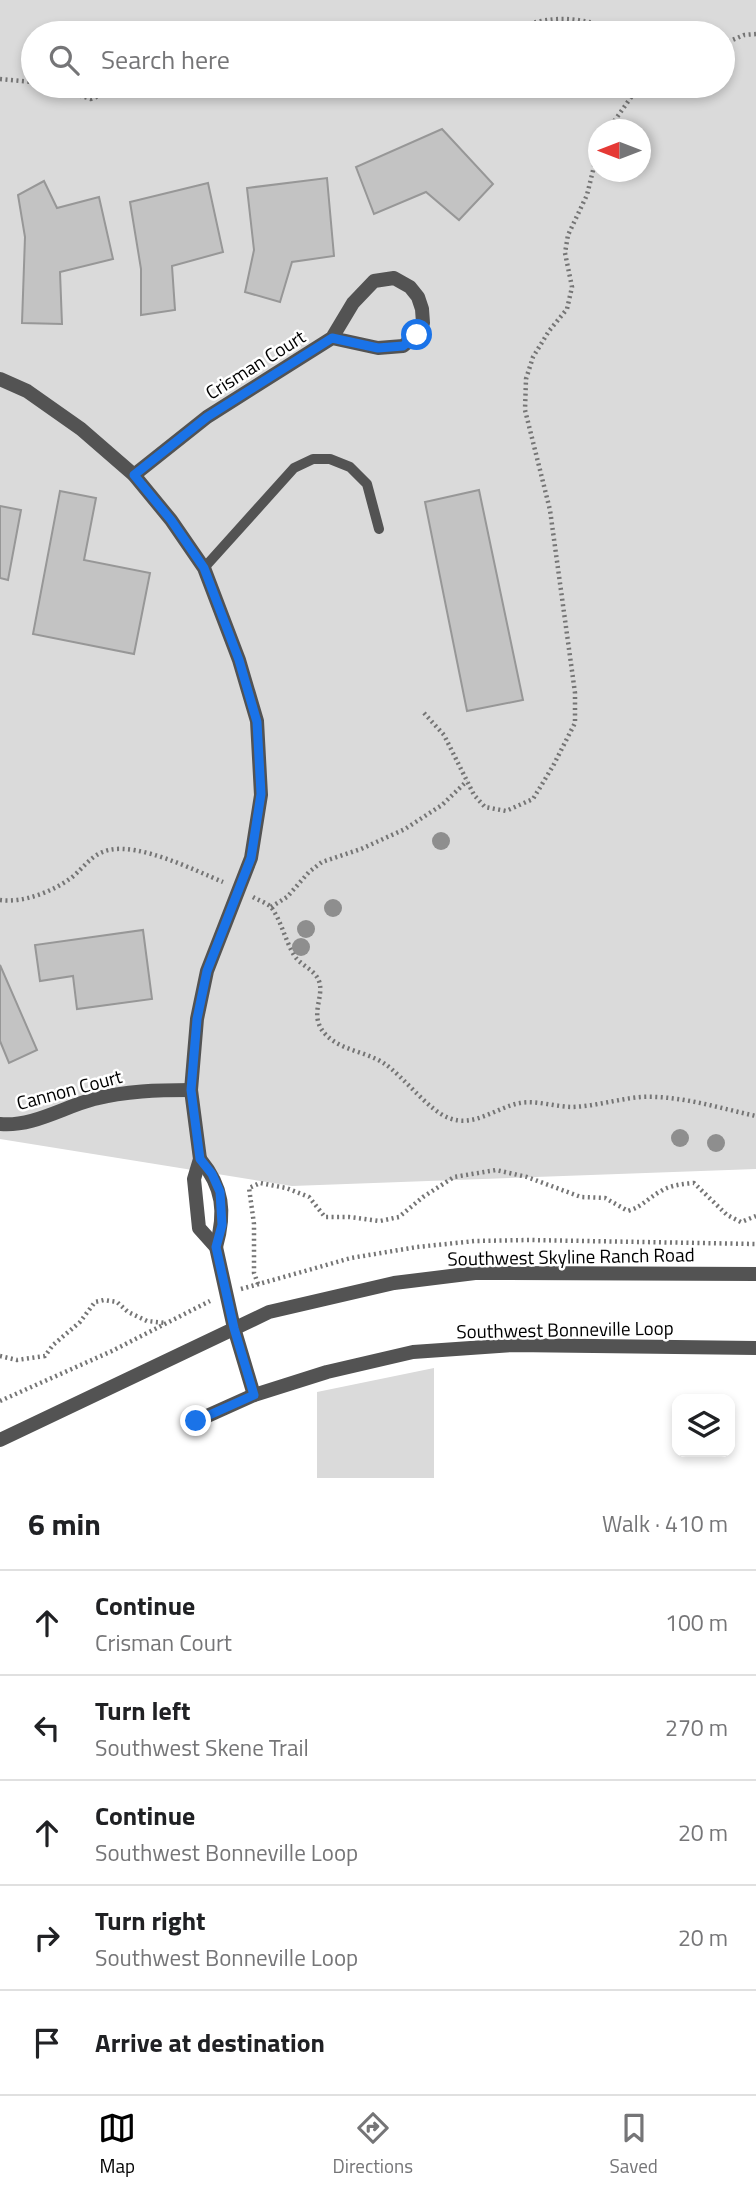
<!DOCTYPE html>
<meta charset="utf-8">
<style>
:root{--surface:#fff;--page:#f6f6f6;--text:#202124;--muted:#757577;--line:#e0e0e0;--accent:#000}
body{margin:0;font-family:"Titillium Web",sans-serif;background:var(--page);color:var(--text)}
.controls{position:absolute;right:21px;bottom:21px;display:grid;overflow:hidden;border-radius:14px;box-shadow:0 4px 10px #0003}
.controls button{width:63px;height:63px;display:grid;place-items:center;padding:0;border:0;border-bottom:2px solid var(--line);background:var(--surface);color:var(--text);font:35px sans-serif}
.compass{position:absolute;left:588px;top:119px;width:63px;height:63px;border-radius:50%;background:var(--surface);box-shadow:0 4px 10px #0003;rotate:270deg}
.stop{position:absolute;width:21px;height:21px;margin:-16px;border:5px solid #1a73e8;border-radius:50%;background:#fff}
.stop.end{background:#1a73e8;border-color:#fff;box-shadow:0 2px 7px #0008}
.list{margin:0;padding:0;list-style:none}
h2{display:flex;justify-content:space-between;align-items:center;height:91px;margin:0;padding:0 28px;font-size:30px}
h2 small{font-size:23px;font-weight:400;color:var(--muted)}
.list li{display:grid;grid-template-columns:46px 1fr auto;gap:21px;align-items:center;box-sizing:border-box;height:105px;padding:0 28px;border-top:2px solid var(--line)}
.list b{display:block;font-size:26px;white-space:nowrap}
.list p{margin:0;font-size:23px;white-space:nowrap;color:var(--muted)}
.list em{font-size:23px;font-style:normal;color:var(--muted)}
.icon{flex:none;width:38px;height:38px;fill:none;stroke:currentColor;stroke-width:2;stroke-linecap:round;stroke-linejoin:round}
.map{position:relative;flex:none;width:756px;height:1478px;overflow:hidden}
.search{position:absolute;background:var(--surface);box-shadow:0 4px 10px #0003;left:21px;right:21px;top:21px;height:77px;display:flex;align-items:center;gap:18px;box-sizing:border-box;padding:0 24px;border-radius:38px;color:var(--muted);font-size:26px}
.sheet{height:616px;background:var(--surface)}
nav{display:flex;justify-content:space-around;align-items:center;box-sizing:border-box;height:98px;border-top:2px solid var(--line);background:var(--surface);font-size:19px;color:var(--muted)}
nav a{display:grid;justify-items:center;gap:4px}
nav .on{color:var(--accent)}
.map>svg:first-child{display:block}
</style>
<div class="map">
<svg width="756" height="1478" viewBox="0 0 756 1478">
<rect width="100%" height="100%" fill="#fff"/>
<!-- green -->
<g fill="#dadada" fill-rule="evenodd">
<path d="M0,0H756V1169L292,1186L0,1139ZM33,33H723V86H33ZM598,130H640V172H598Z"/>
<path d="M434,1368V1478H317V1392Z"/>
</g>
<!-- building -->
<g fill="#c3c3c3" stroke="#979797" stroke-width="2">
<path d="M442,129L493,184L459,220L426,192L374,214L356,167Z"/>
<path d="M327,178L334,256L292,262L280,302L245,292L254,250L247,188Z"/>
<path d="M44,181L57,208L99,197L113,259L60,272L62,324L22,323L25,237L18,195Z"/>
<path d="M208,183L223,252L172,266L175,310L141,315V269L130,202Z"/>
<path d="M479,490L523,700L467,711L425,502Z"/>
<path d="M60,491L96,498L84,560L150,573L134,654L33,634Z"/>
<path d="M0,506L21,510L8,580L0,578Z"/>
<path d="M143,930L152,999L77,1009L73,976L40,981L35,945Z"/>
<path d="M0,965L37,1050L9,1063L0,1041Z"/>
</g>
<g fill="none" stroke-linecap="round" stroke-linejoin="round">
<!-- path -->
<g stroke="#757575" stroke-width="4.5" stroke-dasharray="2 3.5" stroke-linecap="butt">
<path d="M503,33C557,11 578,18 631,33"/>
<path d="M723,44L744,35L756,34"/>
<path d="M0,79L33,82"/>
<path d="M48,86L91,99L124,86"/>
<path d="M608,130L639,86"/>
<path d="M424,713L444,735L474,795L485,807L506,811L533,799L553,766L575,723V693L550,510L525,410L526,379L533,357L549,331L567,309L572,287L565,253L568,235L587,195L598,150"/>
<path d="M253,897C258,900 267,903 271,907C281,920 285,940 294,955C299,964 311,968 317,977C329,996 302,1018 332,1040C347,1051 369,1053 385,1064C404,1077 429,1111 449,1118C474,1128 497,1107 520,1103C536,1100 556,1107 573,1107C596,1106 618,1099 641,1097C679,1095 719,1108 756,1116"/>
<path d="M0,900C23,903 52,892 71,878C85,867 91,854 109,850C140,843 194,870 223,882"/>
<path d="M271,907L287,897L309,872L322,862L361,849L405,829L442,805L467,781"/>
<path d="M258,1284L254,1273V1224L249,1188L260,1183L286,1188L309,1197L325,1217H349L380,1221L399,1217L423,1197L454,1177L496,1170L527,1177L581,1197L605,1198L628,1211C642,1207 648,1198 661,1191C671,1185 682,1184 694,1183L727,1215L741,1222L756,1216"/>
<path d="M241,1289L351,1258L417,1247L475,1241L529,1240L756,1244"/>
<path d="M0,1356L17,1360L45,1356L53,1345L80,1322L95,1302L104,1300L117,1302L128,1312L147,1321L165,1323"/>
<path d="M0,1401L112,1351L210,1301"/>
</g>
<!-- service -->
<path stroke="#535353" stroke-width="10" d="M204,568L294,468L313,459H330L350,467L367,484L379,529"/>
<!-- minor -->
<g stroke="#535353" stroke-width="14">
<path d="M0,379L27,391L81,429L134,475L171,520L204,568L239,660L257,721L261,795L251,858L207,971L197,1019L191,1090L200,1159L194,1179L199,1228L216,1247L234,1328L254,1395"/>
<path d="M134,475L207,417L332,338L353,303L374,281L394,278L410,287L418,297L422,309L423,323L417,335L403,346L378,348L332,338"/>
<path d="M0,1124C33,1127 63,1107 94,1099C126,1091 157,1090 191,1090"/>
<path d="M200,1159C223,1187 226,1212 216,1247"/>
<path d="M196,1421L254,1395L327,1372L413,1352L513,1345L756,1348"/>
</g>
<!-- tertiary -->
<path stroke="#535353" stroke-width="14" d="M0,1440L269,1312L394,1283L475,1273L756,1274"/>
</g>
<!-- trees -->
<g fill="#8e8e8e">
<circle cx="441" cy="841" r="9"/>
<circle cx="333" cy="908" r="9"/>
<circle cx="306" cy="929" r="9"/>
<circle cx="301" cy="947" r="9"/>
<circle cx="680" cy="1138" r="9"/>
<circle cx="716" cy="1143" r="9"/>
</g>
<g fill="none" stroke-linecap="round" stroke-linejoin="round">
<!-- route -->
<path stroke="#1a73e8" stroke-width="9" d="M196,1421L254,1395L234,1328L216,1247L222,1225L220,1192L212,1174L200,1159L191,1090L197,1019L207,971L251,858L261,794L257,722L239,660L204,568L171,520L134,475L207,417L332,338L378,348L403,346L417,335"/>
</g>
<g text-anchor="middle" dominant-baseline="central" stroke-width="5" stroke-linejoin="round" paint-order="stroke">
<!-- street labels -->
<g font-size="19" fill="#000" stroke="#fff">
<text transform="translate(255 364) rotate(-32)">Crisman Court</text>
<text transform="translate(69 1089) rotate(-15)">Cannon Court</text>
<text transform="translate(571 1256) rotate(-1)">Southwest Skyline Ranch Road</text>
<text transform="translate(565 1329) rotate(-1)">Southwest Bonneville Loop</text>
</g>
</g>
</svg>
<div class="controls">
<button><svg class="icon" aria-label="layers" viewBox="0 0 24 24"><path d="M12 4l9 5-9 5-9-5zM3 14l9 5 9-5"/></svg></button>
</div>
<svg class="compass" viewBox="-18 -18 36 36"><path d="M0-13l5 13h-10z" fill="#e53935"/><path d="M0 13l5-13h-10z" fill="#757577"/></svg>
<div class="stop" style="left:417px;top:335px"></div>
<div class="stop end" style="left:196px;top:1421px"></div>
<div class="search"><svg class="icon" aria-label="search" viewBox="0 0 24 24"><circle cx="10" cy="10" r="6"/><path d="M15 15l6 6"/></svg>Search here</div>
</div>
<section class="sheet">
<h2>6 min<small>Walk · 410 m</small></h2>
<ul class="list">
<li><svg class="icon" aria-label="ahead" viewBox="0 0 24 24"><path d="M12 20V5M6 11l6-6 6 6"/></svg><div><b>Continue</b><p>Crisman Court</p></div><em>100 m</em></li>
<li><svg class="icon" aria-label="left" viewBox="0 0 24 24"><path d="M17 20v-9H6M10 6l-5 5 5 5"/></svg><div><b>Turn left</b><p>Southwest Skene Trail</p></div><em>270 m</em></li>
<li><svg class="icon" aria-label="ahead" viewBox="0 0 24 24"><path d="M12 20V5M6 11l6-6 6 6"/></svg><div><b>Continue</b><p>Southwest Bonneville Loop</p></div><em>20 m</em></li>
<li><svg class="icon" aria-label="right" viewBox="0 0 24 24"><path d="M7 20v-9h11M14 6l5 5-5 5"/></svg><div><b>Turn right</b><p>Southwest Bonneville Loop</p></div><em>20 m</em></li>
<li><svg class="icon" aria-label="arrive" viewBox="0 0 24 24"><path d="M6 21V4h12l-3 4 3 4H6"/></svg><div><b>Arrive at destination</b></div></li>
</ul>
</section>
<nav>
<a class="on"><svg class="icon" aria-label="map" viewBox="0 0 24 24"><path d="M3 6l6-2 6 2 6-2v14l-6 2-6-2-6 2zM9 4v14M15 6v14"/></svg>Map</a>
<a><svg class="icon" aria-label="directions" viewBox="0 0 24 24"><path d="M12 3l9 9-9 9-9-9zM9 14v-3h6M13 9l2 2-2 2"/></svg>Directions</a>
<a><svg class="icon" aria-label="saved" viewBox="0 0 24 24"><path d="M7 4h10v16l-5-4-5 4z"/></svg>Saved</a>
</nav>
